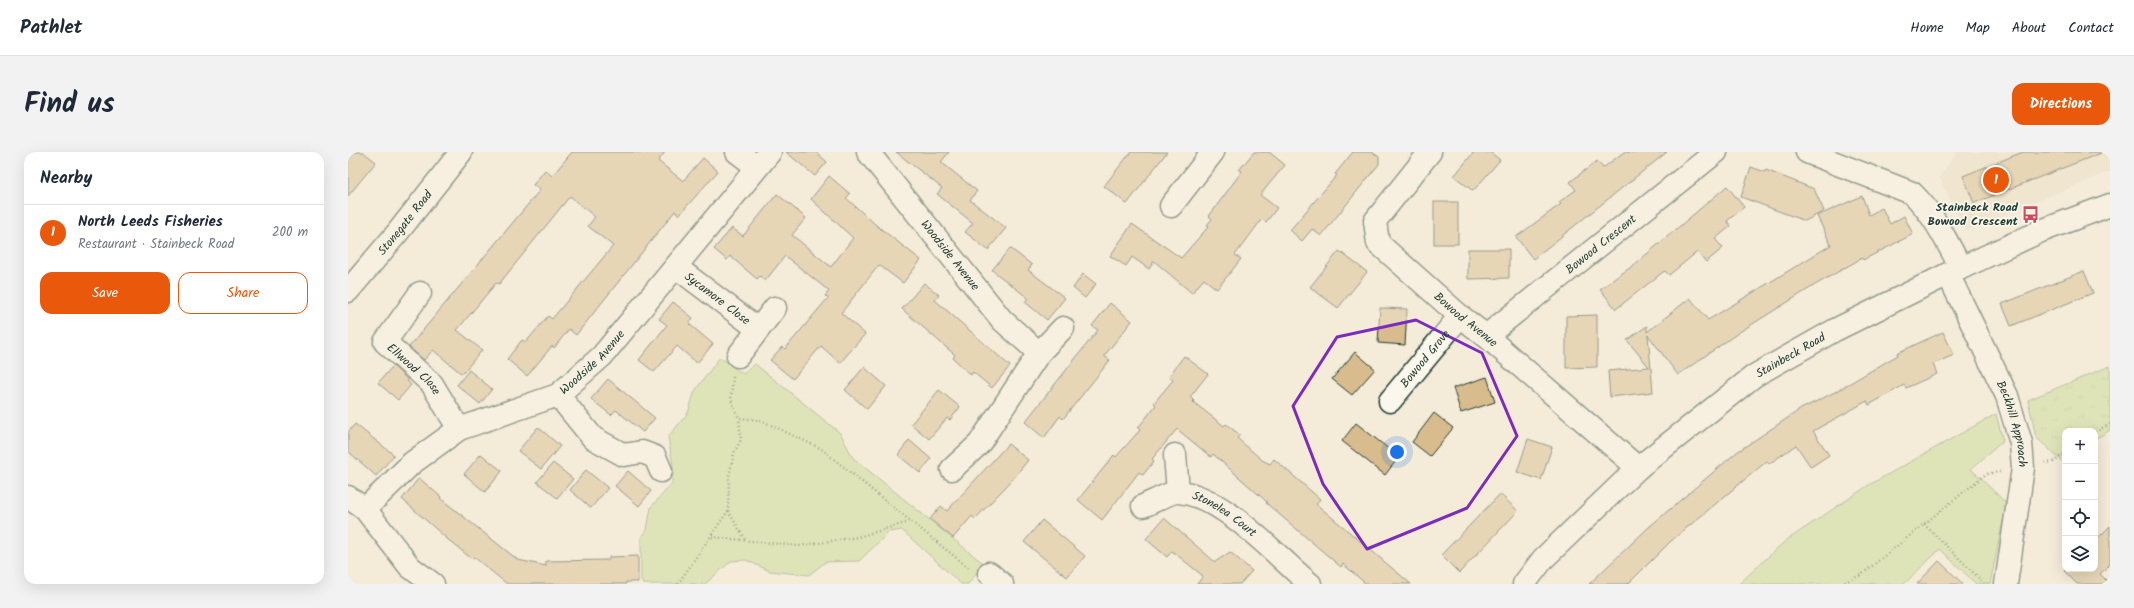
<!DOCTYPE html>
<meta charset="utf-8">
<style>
:root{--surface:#fff;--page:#f2f2f3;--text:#1f2937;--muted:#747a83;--line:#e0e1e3;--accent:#ea580c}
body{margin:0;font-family:Kalam,sans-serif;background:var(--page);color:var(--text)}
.controls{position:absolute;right:12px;bottom:12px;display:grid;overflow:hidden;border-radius:8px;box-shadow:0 4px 16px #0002}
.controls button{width:36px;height:36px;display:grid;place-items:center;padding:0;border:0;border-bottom:1px solid var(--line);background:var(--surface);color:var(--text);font:20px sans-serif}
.you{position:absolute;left:1049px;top:300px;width:14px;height:14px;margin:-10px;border:3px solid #fff;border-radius:50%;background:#1a73e8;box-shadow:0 0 0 6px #1a73e833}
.badge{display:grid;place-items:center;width:26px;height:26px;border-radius:50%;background:var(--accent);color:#fff;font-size:13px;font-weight:700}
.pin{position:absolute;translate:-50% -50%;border:2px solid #fff;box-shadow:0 1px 4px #0006}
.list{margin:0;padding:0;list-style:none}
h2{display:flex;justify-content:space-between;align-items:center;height:52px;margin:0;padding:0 16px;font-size:17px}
h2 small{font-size:13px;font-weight:400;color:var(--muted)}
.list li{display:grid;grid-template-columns:26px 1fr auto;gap:12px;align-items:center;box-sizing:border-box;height:56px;padding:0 16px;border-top:1px solid var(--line)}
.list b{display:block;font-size:15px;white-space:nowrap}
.list p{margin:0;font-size:13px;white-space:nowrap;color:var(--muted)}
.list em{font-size:13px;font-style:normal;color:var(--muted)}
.actions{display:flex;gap:8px;padding:12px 16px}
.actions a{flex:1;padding:9px 0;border:1px solid var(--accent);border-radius:12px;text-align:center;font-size:14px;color:var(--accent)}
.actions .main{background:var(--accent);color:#fff}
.icon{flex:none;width:22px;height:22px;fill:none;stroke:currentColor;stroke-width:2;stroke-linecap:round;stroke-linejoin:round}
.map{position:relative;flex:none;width:1762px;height:432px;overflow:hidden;border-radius:12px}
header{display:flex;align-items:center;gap:24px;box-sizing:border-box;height:56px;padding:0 20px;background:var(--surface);border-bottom:1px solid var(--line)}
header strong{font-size:19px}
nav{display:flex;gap:22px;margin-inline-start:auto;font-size:14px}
.intro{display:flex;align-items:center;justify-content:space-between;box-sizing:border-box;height:96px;padding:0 24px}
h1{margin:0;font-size:28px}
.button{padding:10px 18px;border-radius:12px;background:var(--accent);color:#fff;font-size:14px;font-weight:700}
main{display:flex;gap:24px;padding:0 24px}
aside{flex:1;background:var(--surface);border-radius:12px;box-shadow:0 4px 16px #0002}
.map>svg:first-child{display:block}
</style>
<header>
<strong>Pathlet</strong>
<nav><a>Home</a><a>Map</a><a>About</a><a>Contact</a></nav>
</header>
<div class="intro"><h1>Find us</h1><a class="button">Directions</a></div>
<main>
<aside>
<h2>Nearby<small></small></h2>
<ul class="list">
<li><span class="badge">1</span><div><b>North Leeds Fisheries</b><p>Restaurant · Stainbeck Road</p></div><em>200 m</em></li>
</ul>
<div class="actions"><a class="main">Save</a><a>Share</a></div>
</aside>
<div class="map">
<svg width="1762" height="432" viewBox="0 0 1762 432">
<defs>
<pattern id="grass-tufts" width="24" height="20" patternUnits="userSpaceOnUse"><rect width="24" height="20" fill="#c5db91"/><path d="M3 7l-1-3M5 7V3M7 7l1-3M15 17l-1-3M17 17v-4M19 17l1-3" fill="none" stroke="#a9bd7e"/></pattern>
</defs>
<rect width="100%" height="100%" fill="#f4ebd9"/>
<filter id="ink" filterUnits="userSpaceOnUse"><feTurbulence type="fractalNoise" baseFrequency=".025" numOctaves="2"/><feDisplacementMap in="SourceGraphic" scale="8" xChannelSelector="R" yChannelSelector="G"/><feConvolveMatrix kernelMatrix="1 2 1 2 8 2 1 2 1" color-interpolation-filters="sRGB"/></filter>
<g filter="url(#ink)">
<!-- built -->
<path fill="#ecddc2" d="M1609,0H1762V19L1618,79L1591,25Z"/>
<!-- grass -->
<path fill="url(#grass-tufts)" stroke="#728c62" d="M1762,214V278L1747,287V279H1717V312L1688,285L1680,248Z"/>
<!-- green -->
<g fill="#c5db91" stroke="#728c62">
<path d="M372,205L395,222L407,212L492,281L505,306L636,412L620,432H613L554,378L541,380L511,409L477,410L461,423L422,419L398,408L383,409L357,432H295L293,428V386L299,378L303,355L324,332L325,313L320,285L340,261L347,239Z"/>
<path d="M1648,262L1655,289L1623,317L1657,350V359L1642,432H1628L1592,397L1556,432H1528L1525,430L1523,432H1391L1436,390L1521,333Z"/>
</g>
<!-- building -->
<g fill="#d8bc8d" stroke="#1f3d34">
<path d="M4,0H15L28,10L0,44V6Z"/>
<path d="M224,0H317L310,9L335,29L355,6L370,19L331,63L327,59L228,183L221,177L206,196L204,194L179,224L159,207L174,188L178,190L200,164L204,167L265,94L240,74L247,65L222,44L151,132L148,131L109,178L134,198L114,222L85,198L76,208L61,195L192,38L185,33L197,18L204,24Z"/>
<path d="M438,0H468L479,10L467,24Z"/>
<path d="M548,0H601L593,10L629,39L622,48L658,76L640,98L617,80L625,71L589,42L594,36Z"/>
<path d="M783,0H819L779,52L756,34Z"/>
<path d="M906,0H921L937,13L912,43L929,56L918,70L914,67L887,103L893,107L869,137L856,127L844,141L806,109L801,117L784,105L778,114L762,104L784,72L833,106L861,74L859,73L864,67L861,64L889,26L894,19L891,18Z"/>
<path d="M1005,0H1024L1031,5V12L973,84L964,77L954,89L942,78L989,23L987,22Z"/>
<path d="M1126,0H1142L1152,8L1125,39L1106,24Z"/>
<path d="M1276,0H1319L1185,107L1168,85L1213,52L1211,50L1228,38L1222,30L1249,9L1255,16Z"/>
<path d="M1675,0H1753V1L1626,51L1615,24Z"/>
<path d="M1403,15L1417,20L1418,18L1466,37L1476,59L1457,69L1393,45Z"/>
<path d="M481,24L502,42L498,46L528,73L573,108L555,131L531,113L493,161L517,182L492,211L473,194L445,227L422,208L434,195L437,197L480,146L477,144L481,139L437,104L417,129L412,124L409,127L382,104L379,108L366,97L384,76L395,84L429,42L458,66L444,83L483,115L505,86L463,47Z"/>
<path d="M1379,34L1396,55L1379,69L1383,74L1367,87L1375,96L1358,110L1349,100L1321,123L1317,119L1315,120L1268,157L1252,137L1286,113Z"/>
<path d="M1514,44L1521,63L1534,56L1542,72L1556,64L1565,82L1515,108L1514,106L1467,133L1390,181L1330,223L1300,183L1305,240L1262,245L1260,219L1301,215L1279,188L1299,174V180L1342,146L1360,168L1483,93L1469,64Z"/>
<rect x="1086" y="50" width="24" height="42"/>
<path d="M662,96L684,113L680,118L717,146L699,168L677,150L680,146L644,118Z"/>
<path d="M1120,97H1161V126L1120,127Z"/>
<path d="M991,99L1019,120L990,156L962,135Z"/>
<path d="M1736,119L1745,141L1663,174L1654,152Z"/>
<path d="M735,122L748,132L737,146L725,136Z"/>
<path d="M576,131L591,143L587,148L662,214L644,236L625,220L623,223L605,206L607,203L554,157Z"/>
<path d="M325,150L345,166L341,172L365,192L349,211L329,194L306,220L291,208L319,173L311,167Z"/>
<path d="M762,151L784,169L756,204L762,208L715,267L712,264L696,286L677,270L750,178L744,174Z"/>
<path d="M1032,156L1059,157L1057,193L1030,191Z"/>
<path d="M1249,163V215L1218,216V164Z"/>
<path d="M1595,180L1606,203L1585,212L1589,222L1558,236L1556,233L1521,253L1519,249L1465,279L1481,303L1463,315L1448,293L1421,312L1419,309L1323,389L1280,432H1241L1301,375L1389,300L1453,257L1487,240L1550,203L1549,201Z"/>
<path d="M1007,200L1027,217L1004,243L984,227Z"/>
<path d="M836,204L860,222L842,245L846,249L845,250L876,274L878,272L892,283L889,286L914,308L922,312L926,307L972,347L968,352L1063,432H1018L995,412L993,415L918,351L919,350L865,302L863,305L829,277L804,307L806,309L795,323L791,320L754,368L730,348L766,303L768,305L792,278L790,276L808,253L806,251L825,228L821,224Z"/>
<path d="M45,214L60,228L59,229L63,233L50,248L30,231Z"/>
<path d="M516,215L538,234L519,257L497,238Z"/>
<path d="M121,218L144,237L132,252L109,233Z"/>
<path d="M1139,225L1147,250L1113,261L1105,236Z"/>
<path d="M260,227L307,266L295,280L268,258L263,263L243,247Z"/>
<path d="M591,238L612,255L602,268L599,266L581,287L563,272Z"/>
<path d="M1086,261L1105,276L1082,304L1064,290Z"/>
<path d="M1008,271L1051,305L1037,323L994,289Z"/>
<path d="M7,272L46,303L28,324L0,299V280Z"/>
<path d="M190,275L212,294L193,317L170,299Z"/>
<path d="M1180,287L1204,295L1193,328L1169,320Z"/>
<path d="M561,288L583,307L572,321L550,303Z"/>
<path d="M660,292L680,308L665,327L627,367L624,364L605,386L582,367L593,354L599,359Z"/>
<path d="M133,302L154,319L137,340L116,322Z"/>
<path d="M205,311L225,327L209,346L189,330Z"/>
<path d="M238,318L260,336L243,356L222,338Z"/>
<path d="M280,319L303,339L291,354L267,334Z"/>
<path d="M71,326L93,345L92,346L170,408L198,414V409L261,408V405L290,404V430H278V432H159L126,405L124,407L98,386L54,347Z"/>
<path d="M1152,342L1170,359L1111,421L1093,403Z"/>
<path d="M816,366L867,410L882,400L904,419L892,432H849L855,424L824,399L819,405L798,387Z"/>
<path d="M694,368L737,404L719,425L676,390Z"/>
<path d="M1762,374V412L1752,422L1762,432H1729L1716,419L1718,417H1747V389Z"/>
<path d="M1591,409L1615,432H1569Z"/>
</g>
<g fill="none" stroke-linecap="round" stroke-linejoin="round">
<defs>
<g id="minor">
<path d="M389,0L409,15"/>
<path id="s1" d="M520,0L654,168L691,201"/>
<path id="s2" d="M1082,0L1027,69L1030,91L1112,164L1138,184L1290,316"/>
<path d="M1459,0L1564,41C1586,62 1599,90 1613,116"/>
<path d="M823,54L865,0"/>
<path id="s3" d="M328,115L410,177"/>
<path id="s4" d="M1600,122L1659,244L1673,291L1675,316L1658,432"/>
<path id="s5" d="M72,141L37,190L84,232L111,277"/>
<path id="s6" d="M1138,184L1368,0"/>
<path d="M390,204L427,156"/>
<path d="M210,243L245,286L276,303L294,300L307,305L313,319"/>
<path id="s7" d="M1042,249L1112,164"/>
<path d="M827,303L830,339"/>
<path d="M604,317L631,292L691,201L715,176"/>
<path d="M0,345L17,357L62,415L85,432"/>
<path id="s8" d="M795,354C803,351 824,339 831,340C876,344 928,404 962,432"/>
<path id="s9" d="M17,357L64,311L111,277L210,243L254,204L422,0"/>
<path d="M641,421L654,432"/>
<path id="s10" d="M1176,432L1195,407L1290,316L1406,224L1487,178L1600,122L1693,79L1762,53"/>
</g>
<g id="major">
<path id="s11" d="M0,139L50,80L113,0"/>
</g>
</defs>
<!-- minor casing -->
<use href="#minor" stroke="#1f3d34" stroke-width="25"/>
<!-- major casing -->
<use href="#major" stroke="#1f3d34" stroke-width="25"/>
<!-- path -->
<g stroke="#1f3d34" stroke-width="2.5" stroke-dasharray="1 3" stroke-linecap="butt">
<path d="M385,225L383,248L391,266L412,268L472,296L621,416"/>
<path d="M1747,280L1762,272"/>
<path d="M1697,311L1706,310L1717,301"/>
<path d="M380,359L397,387"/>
<path d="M1576,372L1636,431"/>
<path d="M364,385L451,394L510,385L564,369"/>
<path d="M330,432L380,359L381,324L386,301L393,288L391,266"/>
<path d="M1493,432L1513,423L1638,322L1652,320"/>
</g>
<!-- minor -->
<use href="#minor" stroke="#fbf7ec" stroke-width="22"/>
<!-- major -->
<use href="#major" stroke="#fbf7ec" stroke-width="22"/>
</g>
</g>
<!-- marked area -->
<path d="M0 0H1762V432H0ZM1068,168L1134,201L1169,284L1119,356L1019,397L975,332L945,254L989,185Z" fill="#f4ebd9" fill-opacity=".55" fill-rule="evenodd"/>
<path fill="none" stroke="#7b2cbf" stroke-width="3" stroke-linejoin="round" d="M1068,168L1134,201L1169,284L1119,356L1019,397L975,332L945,254L989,185Z"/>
<!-- icons -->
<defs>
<symbol id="bus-bare" viewBox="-9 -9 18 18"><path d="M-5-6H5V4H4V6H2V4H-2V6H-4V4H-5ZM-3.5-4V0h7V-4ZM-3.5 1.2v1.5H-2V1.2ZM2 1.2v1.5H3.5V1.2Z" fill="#d1495b" stroke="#fbf7ec" stroke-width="2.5" paint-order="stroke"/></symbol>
</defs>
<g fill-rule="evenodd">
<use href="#bus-bare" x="1670" y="50" width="25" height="25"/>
</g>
<g text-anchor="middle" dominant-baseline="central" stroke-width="3.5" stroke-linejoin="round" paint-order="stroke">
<!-- poi labels -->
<g font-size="12" font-weight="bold" fill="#1f3d34" stroke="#fbf7ec" text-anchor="end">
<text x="1670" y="55">Stainbeck Road<tspan x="1670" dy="14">Bowood Crescent</tspan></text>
</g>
<!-- street labels -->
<g font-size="12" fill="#1f3d34" stroke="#fbf7ec">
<text stroke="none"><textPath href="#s11" startOffset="89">Stonegate Road</textPath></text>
<text stroke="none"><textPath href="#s6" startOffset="147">Bowood Crescent</textPath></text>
<text stroke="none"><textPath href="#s1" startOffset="132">Woodside Avenue</textPath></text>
<text stroke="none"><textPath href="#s3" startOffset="52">Sycamore Close</textPath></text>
<text stroke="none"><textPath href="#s2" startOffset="227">Bowood Avenue</textPath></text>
<text stroke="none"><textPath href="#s10" startOffset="353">Stainbeck Road</textPath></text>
<text stroke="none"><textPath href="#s7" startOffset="55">Bowood Grove</textPath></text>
<text stroke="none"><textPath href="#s9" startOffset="276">Woodside Avenue</textPath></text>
<text stroke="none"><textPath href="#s5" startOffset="100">Ellwood Close</textPath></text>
<text stroke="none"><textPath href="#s4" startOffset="164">Beckhill Approach</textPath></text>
<text stroke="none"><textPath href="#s8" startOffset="90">Stonelea Court</textPath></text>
</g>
</g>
</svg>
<div class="controls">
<button>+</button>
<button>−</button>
<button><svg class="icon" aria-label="locate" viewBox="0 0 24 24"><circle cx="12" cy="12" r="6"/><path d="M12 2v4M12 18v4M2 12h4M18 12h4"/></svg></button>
<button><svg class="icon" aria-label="layers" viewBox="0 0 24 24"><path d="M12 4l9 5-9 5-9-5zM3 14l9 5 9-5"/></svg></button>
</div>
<div class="you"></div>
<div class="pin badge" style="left:1648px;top:28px">1</div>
</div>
</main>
